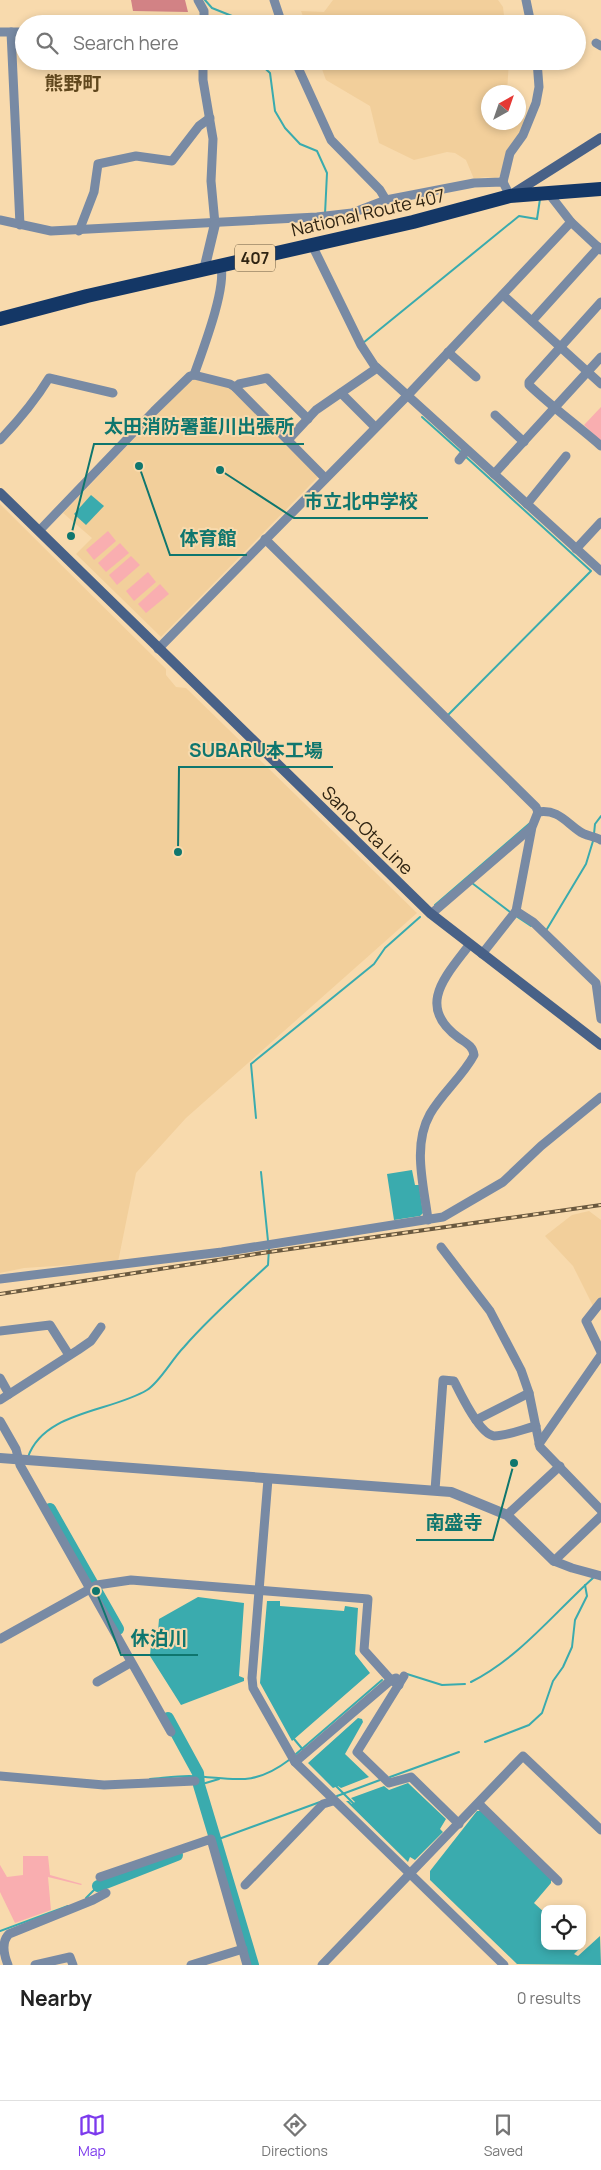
<!DOCTYPE html>
<meta charset="utf-8">
<style>
:root{--surface:#fff;--page:#f6f6f6;--text:#222;--muted:#767676;--line:#e0e0e0;--accent:#7c3aed}
body{margin:0;font-family:Manrope,"Noto Sans JP",sans-serif;background:var(--page);color:var(--text)}
.controls{position:absolute;right:15px;bottom:15px;display:grid;overflow:hidden;border-radius:10px;box-shadow:0 2px 8px #0003}
.controls button{width:45px;height:45px;display:grid;place-items:center;padding:0;border:0;border-bottom:1px solid var(--line);background:var(--surface);color:var(--text);font:25px sans-serif}
.compass{position:absolute;left:481px;top:85px;width:45px;height:45px;border-radius:50%;background:var(--surface);box-shadow:0 2px 8px #0003;rotate:40deg}
.list{margin:0;padding:0;list-style:none}
h2{display:flex;justify-content:space-between;align-items:center;height:65px;margin:0;padding:0 20px;font-size:21px}
h2 small{font-size:16px;font-weight:400;color:var(--muted)}
.icon{flex:none;width:28px;height:28px;fill:none;stroke:currentColor;stroke-width:2;stroke-linecap:round;stroke-linejoin:round}
.map{position:relative;flex:none;width:601px;height:1965px;overflow:hidden}
.search{position:absolute;background:var(--surface);box-shadow:0 2px 8px #0003;left:15px;right:15px;top:15px;height:55px;display:flex;align-items:center;gap:12px;box-sizing:border-box;padding:0 18px;border-radius:28px;color:var(--muted);font-size:19px}
.sheet{height:135px;background:var(--surface)}
nav{display:flex;justify-content:space-around;align-items:center;box-sizing:border-box;height:70px;border-top:1px solid var(--line);background:var(--surface);font-size:14px;color:var(--muted)}
nav a{display:grid;justify-items:center;gap:2px}
nav .on{color:var(--accent)}
.map>svg:first-child{display:block}
</style>
<div class="map">
<svg width="601" height="1965" viewBox="0 0 601 1965">
<rect width="100%" height="100%" fill="#f8daad"/>
<!-- built -->
<g fill="#f2cf9b">
<path d="M333,0H498L503,7L505,24H306L301,11L324,12Z"/>
<path d="M319,61H509L507,92H488V122H518L519,113L529,124L507,150L500,176L495,178L485,177L474,179L466,160L455,153L447,152L414,160L379,143L370,106L326,80Z"/>
<path d="M193,377L229,387L319,476L161,637L76,554L92,538L63,513Z"/>
<path d="M0,504L166,669V675L176,687L186,688L417,913L186,1118L136,1173L118,1262L24,1268L0,1273Z"/>
<path d="M589,1211L601,1220V1300L594,1308L573,1266L545,1236L572,1215Z"/>
</g>
<!-- green -->
<g fill="#f9aeb0">
<path d="M601,407V441L584,425Z"/>
<path d="M108,531L116,541L94,560L86,550Z"/>
<path d="M120,543L129,553L106,572L98,563Z"/>
<path d="M131,556L140,565L117,585L109,575Z"/>
<path d="M148,572L156,582L134,601L126,591Z"/>
<path d="M160,584L169,594L146,613L138,604Z"/>
<path d="M23,1856H48L50,1875L82,1884L81,1885L48,1877L51,1910L15,1923L0,1892V1865L7,1877L23,1875Z"/>
</g>
<!-- forest -->
<path fill="#d28285" d="M131,0H185L188,12L133,11Z"/>
<!-- water -->
<g fill="#3aabae">
<path d="M91,495L104,506L86,525L74,514Z"/>
<path d="M412,1170L415,1185H419L423,1213L420,1216L394,1220L387,1174Z"/>
<path d="M198,1597L244,1603L239,1676L244,1678V1681L181,1705L150,1656L151,1644L157,1643L159,1619Z"/>
<path d="M267,1601H280V1606L344,1611L345,1606L358,1608L355,1654L370,1673L292,1741L260,1683Z"/>
<path d="M358,1718L362,1719L363,1722L345,1754L369,1777L341,1788L338,1786L333,1788L308,1763Z"/>
<path d="M408,1783L446,1819L440,1829L443,1832L415,1860L410,1857L408,1862L346,1801H349L352,1804L355,1802L351,1798L384,1786L389,1790Z"/>
<path d="M477,1811H482L551,1878V1883L534,1903L545,1913V1946H578L580,1948L574,1954L578,1956L600,1936L601,1965L517,1964L430,1880V1871Z"/>
</g>
<g fill="none" stroke-linecap="round" stroke-linejoin="round">
<!-- stream -->
<g stroke="#3aabae" stroke-width="2">
<path d="M205,0L212,8L252,24"/>
<path d="M257,61L270,73L275,111L285,128L300,144L317,151L327,173L325,214"/>
<path d="M363,343L519,216L537,219L540,199"/>
<path d="M422,417L461,452"/>
<path d="M448,715L591,571L466,457"/>
<path d="M594,834L595,824L601,816"/>
<path d="M472,883L510,912"/>
<path d="M435,905L530,823"/>
<path d="M516,916L531,926"/>
<path d="M547,929L586,864L593,841"/>
<path d="M256,1118L251,1064L374,964L385,948L420,917"/>
<path d="M261,1172L268,1241"/>
<path d="M28,1457C44,1411 111,1412 147,1390C160,1382 172,1359 184,1347C210,1317 240,1291 268,1265L269,1248"/>
<path d="M407,1674L442,1685L465,1684"/>
<path d="M471,1682C520,1657 553,1614 593,1578"/>
<path d="M294,1739L304,1751"/>
<path d="M485,1742L529,1725L542,1713L553,1681L563,1667L572,1647L575,1620L587,1596L585,1585"/>
<path d="M296,1754L382,1680"/>
<path d="M390,1777L459,1752"/>
<path d="M150,1779C163,1778 176,1776 189,1776C231,1777 251,1789 289,1760"/>
<path d="M334,1784L354,1804"/>
<path d="M199,1785L219,1779"/>
<path d="M337,1796L380,1780"/>
<path d="M216,1840L320,1802"/>
<path d="M86,1898L98,1886"/>
<path d="M0,1931L68,1906"/>
</g>
<!-- river -->
<g stroke="#3aabae" stroke-width="12">
<path d="M50,1509L118,1629"/>
<path d="M168,1718L198,1773L199,1785L253,1965"/>
<path d="M98,1886L177,1855"/>
</g>
<!-- minor -->
<g stroke="#788aa4" stroke-width="9">
<path d="M198,0L204,11V24"/>
<path d="M274,0L282,24"/>
<path d="M526,0L531,24"/>
<path d="M0,32H24"/>
<path d="M11,32L20,225"/>
<path d="M596,43L601,46"/>
<path d="M203,61V80L213,139L211,181L215,224"/>
<path d="M295,61L331,140L380,190L386,200"/>
<path d="M503,182L510,153L523,135L536,103L539,87L537,61"/>
<path d="M550,192V195L571,222L601,250"/>
<path d="M0,220L51,231L317,217L352,213L386,200L474,183L503,182L510,196"/>
<path d="M79,231L94,192L98,164L136,156L172,161L199,126L210,118"/>
<path d="M312,245L361,345L374,365L601,571"/>
<path d="M503,295L601,384"/>
<path d="M601,302L529,382V385C552,407 577,425 601,446"/>
<path d="M532,321L599,247"/>
<path d="M448,352L476,377"/>
<path d="M194,375C203,349 226,290 221,266"/>
<path d="M235,387L239,384L267,378L308,419"/>
<path d="M341,393L375,427"/>
<path d="M495,415L524,442"/>
<path d="M0,440C19,420 35,401 49,378L113,393"/>
<path d="M288,440L316,410L377,368"/>
<path d="M459,460L467,450"/>
<path d="M494,474L601,357"/>
<path d="M527,504L566,456"/>
<path d="M39,531L154,411L190,376L194,375L230,384L235,387L325,478"/>
<path d="M265,539L536,807L538,812"/>
<path d="M576,549L601,522"/>
<path d="M158,649L407,396L571,222"/>
<path d="M538,812L532,827L516,911L533,922L596,983L601,1019"/>
<path d="M538,812C557,809 565,821 579,831C585,836 594,836 601,840"/>
<path d="M431,914L531,828"/>
<path d="M482,954L516,911"/>
<path d="M428,1220C424,1186 412,1146 430,1114C442,1093 463,1076 474,1055C473,1046 466,1043 459,1038C415,1006 446,976 470,944"/>
<path d="M441,1247L490,1311L521,1370L529,1393L540,1447L601,1510"/>
<path d="M0,1279L222,1252L443,1217L503,1182L541,1146L601,1097"/>
<path d="M601,1302L586,1321L601,1352"/>
<path d="M0,1331L50,1325L69,1355"/>
<path d="M0,1378L9,1394"/>
<path d="M0,1400L78,1350L91,1341L101,1327"/>
<path d="M476,1420L529,1393"/>
<path d="M0,1421L16,1449L20,1465L171,1732"/>
<path d="M539,1444L601,1355"/>
<path d="M268,1479L252,1678L253,1688L295,1762L504,1965"/>
<path d="M435,1490L443,1380L454,1381C460,1393 480,1435 494,1436C507,1436 523,1429 536,1426"/>
<path d="M507,1515L560,1466"/>
<path d="M601,1516L554,1561L572,1568L601,1576"/>
<path d="M0,1639L97,1585L131,1580L368,1599L364,1650L391,1680L399,1685"/>
<path d="M404,1676L357,1752L389,1783L411,1777L459,1824"/>
<path d="M97,1682L130,1663"/>
<path d="M295,1762L391,1680L396,1678"/>
<path d="M0,1776L104,1785L195,1781"/>
<path d="M479,1804L558,1881"/>
<path d="M100,1877L211,1839L247,1965"/>
<path d="M245,1885L323,1804L333,1801"/>
<path d="M8,1965C4,1955 1,1942 9,1934L93,1900L106,1893"/>
<path d="M35,1965L70,1957L73,1965"/>
<path d="M191,1965L243,1949"/>
<path d="M322,1965L523,1756L601,1830"/>
</g>
<!-- tertiary -->
<g stroke="#788aa4" stroke-width="10">
<path d="M204,270L215,224"/>
<path d="M0,1458L451,1492L507,1515L554,1561"/>
</g>
<!-- secondary -->
<g stroke="#486187" stroke-width="10">
<path d="M511,195L601,138"/>
<path d="M0,493L430,913L601,1045"/>
</g>
<!-- trunk -->
<path stroke="#143766" stroke-width="14" d="M0,319L87,296L413,222L510,196L601,189"/>
<defs>
<path id="rail" d="M0,1294L269,1252L601,1205"/>
</defs>
<!-- rail casing -->
<use href="#rail" stroke="#6a593f" stroke-width="4"/>
<!-- rail -->
<use href="#rail" stroke="#f8daad" stroke-width="2" stroke-dasharray="5.5" stroke-linecap="butt"/>
</g>
<g text-anchor="middle" dominant-baseline="central" stroke-width="4" stroke-linejoin="round" paint-order="stroke">
<!-- shield labels -->
<rect fill="#f8daad" stroke="#6b5b40" stroke-width="1" x="235" y="244.5" width="40" height="27" rx="4"/>
<g font-size="16" font-weight="bold" fill="#2f2412">
<text x="255" y="258">407</text>
</g>
<!-- street labels -->
<g font-size="18" fill="#2f2412" stroke="#f8daad">
<text transform="translate(368 212) rotate(-13)">National Route 407</text>
<text transform="translate(368 830) rotate(44)">Sano-Ota Line</text>
</g>
<!-- neighbourhood labels -->
<g font-size="19" font-weight="bold" fill="#61481e" stroke="#f8daad">
<text x="73" y="83">熊野町</text>
</g>
</g>
<!-- callouts -->
<path fill="none" stroke="#0f766e" stroke-width="2" d="M71 536L94 444H304M220 470L294 518H428M139 466L170 555H247M178 852L179 767H333M514 1463L493 1540H416M96 1591L121 1655H198"/>
<g fill="#0f766e" stroke="#f8daad" stroke-width="2">
<circle cx="71" cy="536" r="5"/>
<circle cx="220" cy="470" r="5"/>
<circle cx="139" cy="466" r="5"/>
<circle cx="178" cy="852" r="5"/>
<circle cx="514" cy="1463" r="5"/>
<circle cx="96" cy="1591" r="5"/>
</g>
<g font-size="19" text-anchor="middle" font-weight="bold" fill="#0f766e" stroke="#f8daad" stroke-width="4" stroke-linejoin="round" paint-order="stroke">
<text x="199" y="433">太田消防署韮川出張所</text>
<text x="361" y="508">市立北中学校</text>
<text x="208" y="545">体育館</text>
<text x="256" y="757">SUBARU本工場</text>
<text x="454" y="1529">南盛寺</text>
<text x="159" y="1645">休泊川</text>
</g>
</svg>
<div class="controls">
<button><svg class="icon" aria-label="locate" viewBox="0 0 24 24"><circle cx="12" cy="12" r="6"/><path d="M12 2v4M12 18v4M2 12h4M18 12h4"/></svg></button>
</div>
<svg class="compass" viewBox="-18 -18 36 36"><path d="M0-13l5 13h-10z" fill="#e53935"/><path d="M0 13l5-13h-10z" fill="#767676"/></svg>
<div class="search"><svg class="icon" aria-label="search" viewBox="0 0 24 24"><circle cx="10" cy="10" r="6"/><path d="M15 15l6 6"/></svg>Search here</div>
</div>
<section class="sheet">
<h2>Nearby<small>0 results</small></h2>
<ul class="list">
</ul>
</section>
<nav>
<a class="on"><svg class="icon" aria-label="map" viewBox="0 0 24 24"><path d="M3 6l6-2 6 2 6-2v14l-6 2-6-2-6 2zM9 4v14M15 6v14"/></svg>Map</a>
<a><svg class="icon" aria-label="directions" viewBox="0 0 24 24"><path d="M12 3l9 9-9 9-9-9zM9 14v-3h6M13 9l2 2-2 2"/></svg>Directions</a>
<a><svg class="icon" aria-label="saved" viewBox="0 0 24 24"><path d="M7 4h10v16l-5-4-5 4z"/></svg>Saved</a>
</nav>
